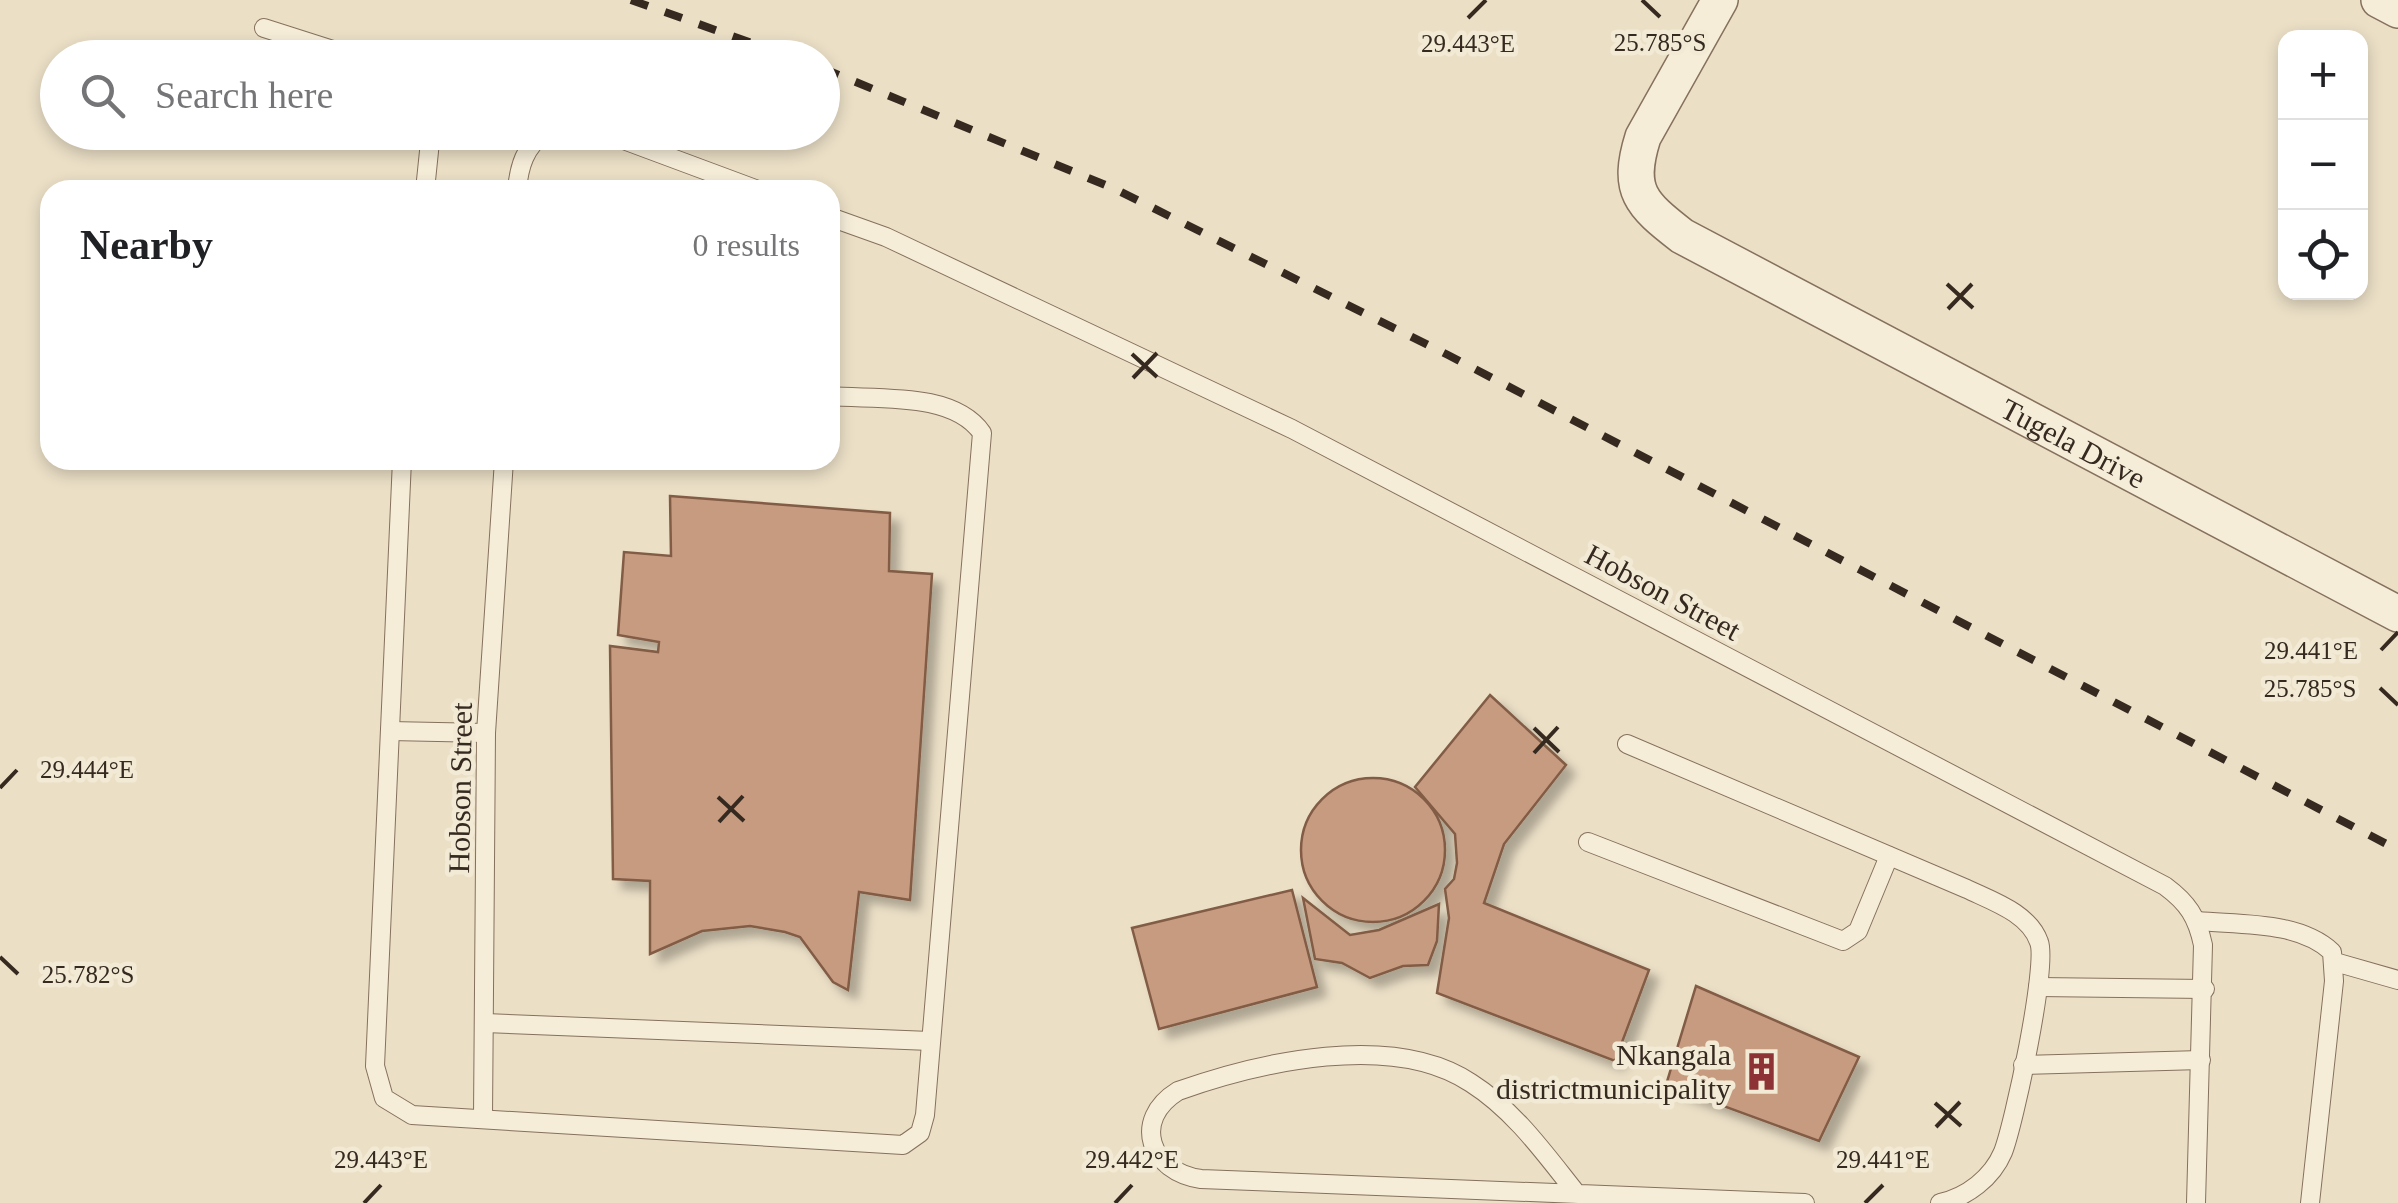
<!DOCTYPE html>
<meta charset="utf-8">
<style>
:root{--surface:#fff;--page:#f2f2f2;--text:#202124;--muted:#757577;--line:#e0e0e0}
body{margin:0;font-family:"Times New Roman",serif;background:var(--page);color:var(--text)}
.controls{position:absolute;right:30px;top:30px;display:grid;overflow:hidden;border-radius:20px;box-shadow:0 5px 15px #0003}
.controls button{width:90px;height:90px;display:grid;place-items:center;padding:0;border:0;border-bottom:2px solid var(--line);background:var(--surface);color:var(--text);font:50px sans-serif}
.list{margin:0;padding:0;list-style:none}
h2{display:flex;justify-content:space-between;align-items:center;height:130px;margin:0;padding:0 40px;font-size:42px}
h2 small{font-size:32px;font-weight:400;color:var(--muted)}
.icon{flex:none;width:55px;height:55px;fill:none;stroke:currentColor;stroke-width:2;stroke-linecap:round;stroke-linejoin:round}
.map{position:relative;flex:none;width:2398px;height:1203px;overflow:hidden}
.search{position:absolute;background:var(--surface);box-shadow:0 5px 15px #0003;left:40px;top:40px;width:800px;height:110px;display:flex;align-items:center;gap:25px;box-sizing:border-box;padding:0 35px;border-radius:55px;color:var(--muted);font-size:38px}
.panel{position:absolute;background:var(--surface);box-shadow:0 5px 15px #0003;left:40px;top:180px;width:800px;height:290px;border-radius:30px}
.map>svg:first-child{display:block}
</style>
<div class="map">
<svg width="2398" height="1203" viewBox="0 0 2398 1203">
<defs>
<filter id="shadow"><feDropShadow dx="9" dy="9" stdDeviation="5" flood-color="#0004"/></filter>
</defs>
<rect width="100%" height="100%" fill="#ebdfc6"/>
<!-- building -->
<g fill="#c69b80" stroke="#825c45" stroke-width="2.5" filter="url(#shadow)">
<path d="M670,496L890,513L889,571L932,574L910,900L859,892L848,990L833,982L800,937L785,932L750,926L702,931L650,954V881L613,879L610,646L658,652L659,642L618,635L624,552L671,556Z"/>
<path d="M1490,695L1566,765L1504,844L1484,903L1649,970L1615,1061L1437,993L1449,918L1445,889L1454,879L1457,863L1455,834L1415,787Z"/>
<circle cx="1373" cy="850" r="72"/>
<path d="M1292,890L1317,987L1159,1029L1132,928Z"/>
<path d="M1303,898L1350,935L1379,930L1439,904L1437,941L1428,965L1403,966L1370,978L1342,963L1315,959Z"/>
<path d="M1696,986L1859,1057L1819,1141L1666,1085Z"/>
</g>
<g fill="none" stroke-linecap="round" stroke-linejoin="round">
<defs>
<g id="service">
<path d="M264,28L358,58"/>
<path d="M602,132L758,190"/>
<path d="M425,190L431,132"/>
<path d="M517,190C519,166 525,147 545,132"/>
<path d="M830,217L886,237L1292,429L2165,886C2188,903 2197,917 2203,945L2196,1203"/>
<path d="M402,460L375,1066L384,1098L412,1115L903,1145L920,1133L925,1115L982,433C953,391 876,400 830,396"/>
<path d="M390,731L486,733"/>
<path d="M1627,744L1967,889C1992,901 2029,913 2039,942C2048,965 2014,1124 2003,1152C1992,1178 1967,1197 1940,1203"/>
<path d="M1588,842L1843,941L1858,931L1889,856"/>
<path d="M2198,921C2240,925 2299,921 2332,952L2334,981L2310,1203"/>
<path d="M2335,962L2398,980"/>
<path d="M2038,987L2205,989"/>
<path d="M485,1023L930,1041"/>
<path d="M2023,1065L2201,1060"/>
<path d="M483,1117L486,733L504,460"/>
<path d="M1577,1194C1545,1154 1515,1111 1471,1083C1393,1031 1260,1062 1178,1091C1131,1120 1150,1172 1201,1179L1805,1203"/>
</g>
<g id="minor">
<path id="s1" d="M1720,0L1643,137C1626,191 1641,204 1682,236L2398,614"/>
<path d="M2379,0L2398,10"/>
</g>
</defs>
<!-- service casing -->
<use href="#service" stroke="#85715d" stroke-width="20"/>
<!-- minor casing -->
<use href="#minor" stroke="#85715d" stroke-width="38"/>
<!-- service -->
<use href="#service" stroke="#f6edd9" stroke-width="18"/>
<!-- minor -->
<use href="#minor" stroke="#f6edd9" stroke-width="35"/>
<!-- rail -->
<g stroke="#362a20" stroke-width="8" stroke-dasharray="18 18" stroke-linecap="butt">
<path d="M631,0L794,58"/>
<path d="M822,68L1115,189L1448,355L2398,850"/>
</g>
</g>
<!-- ticks -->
<path fill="none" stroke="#362a20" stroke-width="4" d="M1642,0L1660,17M1468,18L1486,0M1947,284L1973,308M1948,309L1972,284M1132,354L1157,377M1133,378L1157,353M2381,650L2398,632M2380,688L2398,705M1534,728L1559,752M1534,753L1558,727M0,788L17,770M718,797L744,821M719,822L743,796M0,957L18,974M1935,1103L1961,1126M1936,1127L1960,1102M364,1203L381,1185M1115,1203L1132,1185M1865,1203L1883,1185"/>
<!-- icons -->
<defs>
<symbol id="building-bare" viewBox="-9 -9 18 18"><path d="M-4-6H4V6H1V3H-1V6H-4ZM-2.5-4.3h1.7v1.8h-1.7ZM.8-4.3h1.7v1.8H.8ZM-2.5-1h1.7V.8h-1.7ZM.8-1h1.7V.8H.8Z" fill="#8e3335" stroke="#f3ead5" stroke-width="2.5" paint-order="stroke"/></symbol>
</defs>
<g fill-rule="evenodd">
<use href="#building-bare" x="1734" y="1044" width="55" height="55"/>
</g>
<g text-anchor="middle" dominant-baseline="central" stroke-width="9" stroke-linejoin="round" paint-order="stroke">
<!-- street labels -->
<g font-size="30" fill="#362a20" stroke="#f3ead5">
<text stroke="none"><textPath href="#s1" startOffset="718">Tugela Drive</textPath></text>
<text transform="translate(1663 592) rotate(28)">Hobson Street</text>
<text transform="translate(460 788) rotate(-89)">Hobson Street</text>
</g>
<!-- poi labels -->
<g font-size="30" fill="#362a20" stroke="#f3ead5" text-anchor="end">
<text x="1731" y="1054">Nkangala<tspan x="1731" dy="34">districtmunicipality</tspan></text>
</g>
</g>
<g font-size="25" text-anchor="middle" fill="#362a20" stroke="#f3ead5" stroke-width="9" stroke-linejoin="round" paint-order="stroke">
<text x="1660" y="51">25.785°S</text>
<text x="1468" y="52">29.443°E</text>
<text x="2311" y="659">29.441°E</text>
<text x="2310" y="697">25.785°S</text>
<text x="87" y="778">29.444°E</text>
<text x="88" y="983">25.782°S</text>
<text x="381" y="1168">29.443°E</text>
<text x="1132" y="1168">29.442°E</text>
<text x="1883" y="1168">29.441°E</text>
</g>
</svg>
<div class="controls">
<button>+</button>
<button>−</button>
<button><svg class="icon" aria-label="locate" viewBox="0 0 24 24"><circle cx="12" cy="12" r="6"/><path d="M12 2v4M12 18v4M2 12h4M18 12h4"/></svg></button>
</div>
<div class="search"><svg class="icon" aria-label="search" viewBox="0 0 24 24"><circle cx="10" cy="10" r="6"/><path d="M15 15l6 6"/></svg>Search here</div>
<section class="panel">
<h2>Nearby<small>0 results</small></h2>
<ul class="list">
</ul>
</section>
</div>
